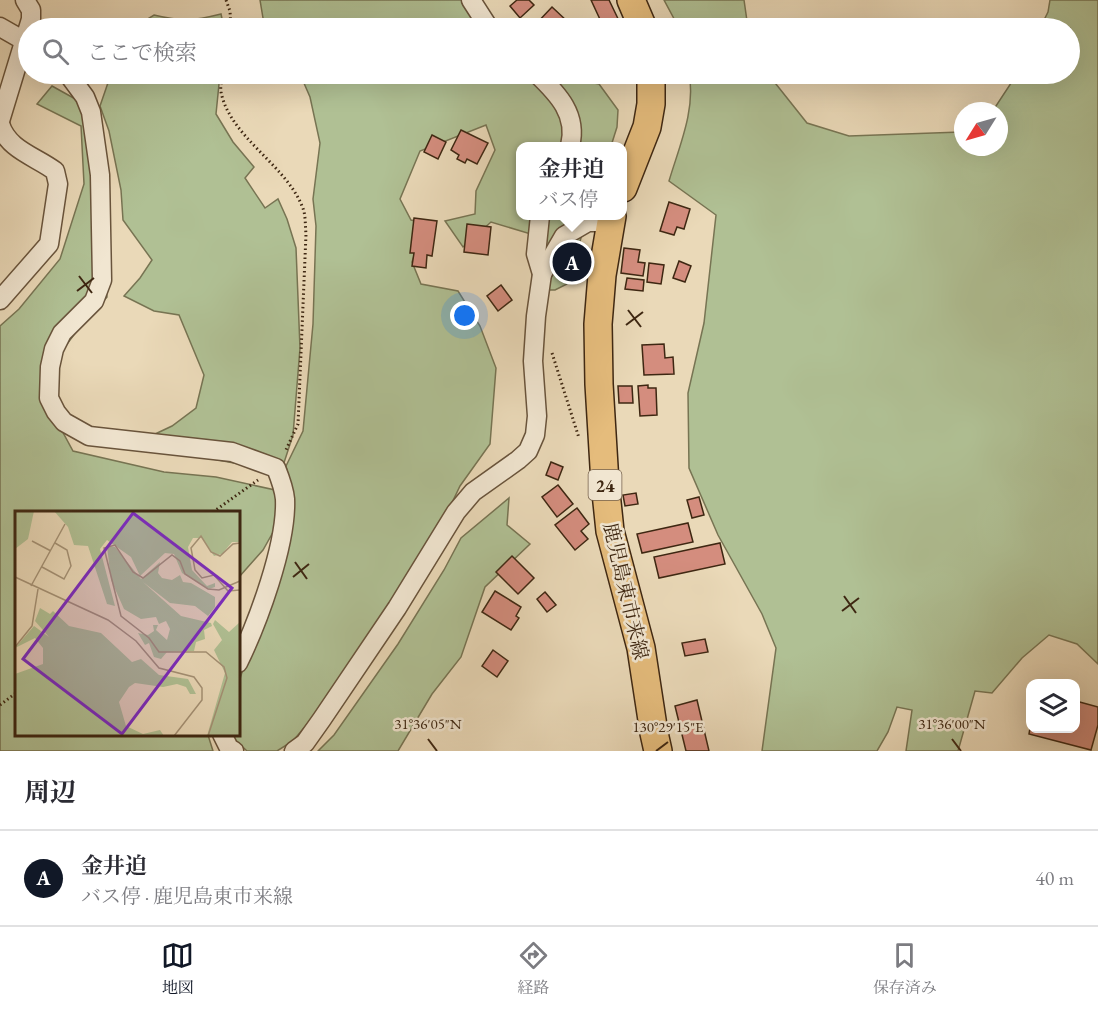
<!DOCTYPE html>
<html lang="ja">
<meta charset="utf-8">
<style>
:root{--surface:#fff;--page:#f2f2f3;--text:#2b2b33;--muted:#7c7c81;--line:#e1e1e2;--accent:#111827}
body{margin:0;font-family:"EB Garamond","Noto Serif JP",serif;background:var(--page);color:var(--text)}
.controls{position:absolute;right:18px;bottom:18px;display:grid;overflow:hidden;border-radius:12px;box-shadow:0 6px 24px #0002}
.controls button{width:54px;height:54px;display:grid;place-items:center;padding:0;border:0;border-bottom:2px solid var(--line);background:var(--surface);color:var(--text);font:30px sans-serif}
.compass{position:absolute;left:954px;top:102px;width:54px;height:54px;border-radius:50%;background:var(--surface);box-shadow:0 6px 24px #0002;rotate:233deg}
.you{position:absolute;left:465px;top:316px;width:21px;height:21px;margin:-15px;border:4px solid #fff;border-radius:50%;background:#1a73e8;box-shadow:0 0 0 9px #1a73e833}
.badge{display:grid;place-items:center;width:39px;height:39px;border-radius:50%;background:var(--accent);color:#fff;font-size:20px;font-weight:700}
.pin{position:absolute;translate:-50% -50%;border:3px solid #fff;box-shadow:0 2px 6px #0006}
.popup{position:absolute;left:516px;top:142px;width:111px;height:78px;box-sizing:border-box;display:grid;place-content:center;border-radius:12px;background:var(--surface);filter:drop-shadow(0 2px 4px #0005);font-size:20px;white-space:nowrap;color:var(--muted)}
.popup b{font-size:22px;color:var(--text)}
.popup::after{content:'';position:absolute;left:50%;top:100%;margin-left:-12px;border:12px solid transparent;border-top-color:var(--surface)}
.list{margin:0;padding:0;list-style:none}
h2{display:flex;justify-content:space-between;align-items:center;height:78px;margin:0;padding:0 24px;font-size:26px}
h2 small{font-size:20px;font-weight:400;color:var(--muted)}
.list li{display:grid;grid-template-columns:39px 1fr auto;gap:18px;align-items:center;box-sizing:border-box;height:96px;padding:0 24px;border-top:2px solid var(--line)}
.list b{display:block;font-size:22px;white-space:nowrap}
.list p{margin:0;font-size:20px;white-space:nowrap;color:var(--muted)}
.list em{font-size:20px;font-style:normal;color:var(--muted)}
.icon{flex:none;width:33px;height:33px;fill:none;stroke:currentColor;stroke-width:2;stroke-linecap:round;stroke-linejoin:round}
.map{position:relative;flex:none;width:1098px;height:751px;overflow:hidden}
.search{position:absolute;background:var(--surface);box-shadow:0 6px 24px #0002;left:18px;right:18px;top:18px;height:66px;display:flex;align-items:center;gap:15px;box-sizing:border-box;padding:0 21px;border-radius:33px;color:var(--muted);font-size:22px}
.sheet{height:174px;background:var(--surface)}
nav{display:flex;justify-content:space-around;align-items:center;box-sizing:border-box;height:84px;border-top:2px solid var(--line);background:var(--surface);font-size:16px;color:var(--muted)}
nav a{display:grid;justify-items:center;gap:3px}
nav .on{color:var(--accent)}
.map>svg:first-child{display:block}
</style>
<div class="map">
<svg width="1098" height="751" viewBox="0 0 1098 751">
<rect width="100%" height="100%" fill="#ead9b8"/>
<filter id="stains"><feTurbulence type="fractalNoise" baseFrequency=".00333" numOctaves="4"/><feColorMatrix values="0 0 0 0 .2 0 0 0 0 .09 0 0 0 0 .02 0 0 0 .5 -.17"/></filter>
<radialGradient id="worn" r=".72"><stop offset=".6" stop-color="#630" stop-opacity="0"/><stop offset="1" stop-color="#630" stop-opacity=".3"/></radialGradient>
<!-- green -->
<g fill="#b0c094" stroke="#777453" stroke-width="1.5">
<path d="M260,0H479L500,28H271L263,18Z"/>
<path d="M664,0H744L748,28H679Z"/>
<path d="M1050,0H1098V664L1077,644L1049,635L1022,658L992,693L975,691L958,751H906L912,710L897,707L888,732L877,751H762L776,648L762,614L718,535L689,468L688,393L704,323L716,215L669,181C679,147 696,109 689,74H768L807,123L849,136L961,132L963,130V147H999V111H989L996,106L1017,74H1070V28H1040L1048,12Z"/>
<path d="M221,14L224,28H133L154,15C183,22 193,21 221,14Z"/>
<path d="M111,74H220L216,114L233,142L254,167L245,178L265,208L278,199L287,219L296,248L300,348L293,435L281,472L134,444L172,426L196,408L204,375L179,315L154,311L124,296L140,278L152,260L123,220L121,190L109,131L100,106Z"/>
<path d="M300,74H531L541,81L579,80L599,84L618,110L617,127L611,146H521V216H590L582,234L569,283L555,290H545L531,234L491,222L463,247L445,221L475,214L476,191L495,150L486,125L420,151L400,199L411,220L435,225L422,233L412,262L421,284L458,291L480,326L496,368L490,444L460,486L400,612L293,741L277,751H247L230,735L238,734L239,682L294,503L286,466L303,431L313,324L316,226L313,199L320,143L310,97Z"/>
<path d="M52,86L88,106L107,297L79,328L46,372V401L73,451L164,472L216,477L275,490L281,518L263,550L239,577L238,512H16V734L208,735L213,751H0V326L19,309L60,259L84,184L81,126L37,104Z"/>
<path d="M509,498L507,525L530,544L485,587L461,657L432,694L398,751H318L334,735L398,644L444,570L461,538Z"/>
</g>
<!-- building -->
<g fill="#d48d7e" stroke="#3e2712" stroke-width="1.5">
<path d="M517,0H529L534,5L520,18L510,6Z"/>
<path d="M591,0H609L622,27L604,28Z"/>
<path d="M552,7L568,22L562,28H541L536,24Z"/>
<path d="M461,130L488,143L477,164L467,159L465,163L457,159L459,155L451,150Z"/>
<path d="M432,135L446,142L438,159L424,152Z"/>
<path d="M669,202L690,209L684,229L677,227L674,235L660,231Z"/>
<path d="M414,218L437,221L432,256L427,255L426,268L412,266L414,253H410Z"/>
<path d="M467,224L491,227L488,255L464,252Z"/>
<path d="M624,248L640,250L638,262L645,263L643,276L621,273Z"/>
<path d="M679,261L691,266L685,282L673,278Z"/>
<path d="M649,263L664,265L661,284L647,282Z"/>
<path d="M627,278L644,280L643,291L625,289Z"/>
<path d="M501,285L512,300L498,311L487,296Z"/>
<path d="M664,344L665,358L673,357L674,374L644,375L642,345Z"/>
<path d="M648,385V388H656L657,415L640,416L638,386Z"/>
<path d="M618,386H632L633,403H619Z"/>
<path d="M551,462L563,467L558,480L546,475Z"/>
<path d="M558,485L573,504L557,517L542,497Z"/>
<path d="M636,493L638,504L625,506L623,495Z"/>
<path d="M699,497L704,515L692,518L687,500Z"/>
<path d="M577,508L589,524L581,531L588,539L575,550L555,525Z"/>
<path d="M688,523L693,542L642,553L637,534Z"/>
<path d="M720,543L725,564L659,578L654,557Z"/>
<path d="M512,556L534,578L518,594L496,572Z"/>
<path d="M495,591L521,607L516,616L519,618L511,630L482,612Z"/>
<path d="M545,592L556,605L547,612L537,599Z"/>
<path d="M705,639L708,652L685,656L682,643Z"/>
<path d="M493,650L508,661L497,677L482,666Z"/>
<path d="M697,700L709,751H686L675,706Z"/>
<path d="M1076,701L1098,707V725L1091,750L1029,734L1030,728H1076Z"/>
</g>
<g fill="none" stroke-linecap="round" stroke-linejoin="round">
<defs>
<g id="minor">
<path d="M471,0L489,28"/>
<path d="M0,27L28,43"/>
<path d="M68,74L85,97L91,112L100,175L102,280L94,301L62,333L54,349L50,367L49,398L56,412L64,422L89,436L232,452L276,468C280,478 284,488 285,499C287,544 258,622 238,663"/>
<path d="M537,74C558,94 578,115 570,146"/>
<path d="M0,121L31,19V10L25,0"/>
<path d="M0,124C8,150 35,156 55,171L58,184L49,244L0,300"/>
<path d="M542,274L564,236L588,222H610"/>
<path d="M222,734L229,748L234,751"/>
<path d="M294,751L305,743L322,719L397,608L456,512L473,492L518,460L528,451L535,435L537,416L533,361L536,316L542,274L536,254L540,216"/>
</g>
<g id="primary">
<path d="M631,0L643,28"/>
<path d="M623,188L647,127L651,104V74"/>
<path d="M612,216L602,275L598,324L599,384L605,483L610,531L641,648L654,733L658,751"/>
</g>
</defs>
<!-- minor casing -->
<use href="#minor" stroke="#69543c" stroke-width="21"/>
<!-- primary casing -->
<use href="#primary" stroke="#3e2712" stroke-width="30"/>
<!-- path -->
<g stroke="#3e2712" stroke-width="3" stroke-dasharray="1.5 3" stroke-linecap="butt">
<path d="M226,0L230,11L231,28"/>
<path d="M223,74C222,79 220,86 221,92C230,137 285,164 302,206C306,214 305,225 306,234L298,424L285,452"/>
<path d="M552,353L579,438"/>
<path d="M213,512L258,480"/>
<path d="M0,705L16,693"/>
</g>
<!-- minor -->
<use href="#minor" stroke="#f1e6d1" stroke-width="18"/>
<!-- primary -->
<use href="#primary" stroke="#e5bc7c" stroke-width="27"/>
</g>
<!-- ticks -->
<path fill="none" stroke="#3e2712" stroke-width="2" d="M79,276L92,293M77,291L94,278M628,310L641,327M626,325L643,312M295,562L307,579M293,577L309,564M844,596L856,613M842,611L859,598M428,739L437,751M952,739L961,751M656,751L668,742"/>
<g text-anchor="middle" dominant-baseline="central" stroke-width="5" stroke-linejoin="round" paint-order="stroke">
<!-- shield labels -->
<rect fill="#f1e6d1" stroke="#74604b" stroke-width="1.5" x="588.5" y="470" width="33" height="30" rx="4.5"/>
<g font-size="18" font-weight="bold" fill="#3e2712">
<text x="605" y="485">24</text>
</g>
<!-- street labels -->
<g font-size="20" fill="#3e2712" stroke="#f1e6d1">
<text transform="translate(626 591) rotate(77)">鹿児島東市来線</text>
</g>
</g>
<!-- overview -->
<g transform="translate(15 511)">
<rect width="225" height="225" fill="#ead9b8"/>
<path d="M0,0H19L13,28L0,38ZM39,0H225V31H217L207,43L199,45L187,27H178L173,36L177,59L192,75L200,72V76L194,78L167,62L159,43L150,42L125,65L116,46L92,29L85,38L100,95L92,93L73,35L59,34L53,16ZM92,35L100,36L126,68L145,51L143,62L147,67L157,69L165,64L168,71L176,72L200,86V96L193,105L180,95L155,92L128,71L166,105L196,112L197,115L189,119L190,128L181,131L179,140L152,141L146,148L139,146L134,132L130,134L123,122L133,124L139,120L138,114H143L141,119L152,129L155,118L151,110L144,113L141,106L126,108L109,98L96,69ZM25,97L35,103L38,100L54,115L86,122L117,151L126,148L144,164L173,168L181,183H175L171,176L162,173L148,176L120,172L114,176L104,191L111,215L128,223L145,219L149,225H0V163L28,153V137L20,127L0,137L19,115L34,126L20,110ZM200,109L214,121L225,111V225H192L210,162L199,139L207,129L198,113Z" fill="#b0c094"/>
<path fill="none" stroke="#a59276" stroke-width="1.5" d="M17,30L36,40M225,32L218,33L205,45L196,41L186,25L176,37L180,59L187,67L199,64L213,80L225,79M27,56L49,68L56,55L52,39L40,32M0,66L93,109L121,130L144,157L179,166L187,177V189L159,225M16,75L50,13M0,136L17,115L23,78M193,225L212,167L209,156L191,141H144L134,127L106,105L89,37L100,34L118,61L128,67L157,44L165,50L170,63L193,78L204,79L225,70"/>
<path fill="#7b2cbf" fill-opacity="0.15" stroke="#7b2cbf" stroke-width="3" d="M118,2L217,77L107,223L8,148Z"/>
<rect width="225" height="225" fill="none" stroke="#3e2712" stroke-width="3"/>
</g>
<g font-size="15" text-anchor="middle" fill="#3e2712" stroke="#f1e6d1" stroke-width="5" stroke-linejoin="round" paint-order="stroke">
<text x="428" y="729">31°36'05"N</text>
<text x="952" y="729">31°36'00"N</text>
<text x="668" y="732">130°29'15"E</text>
</g>
<rect width="100%" height="100%" filter="url(#stains)"/>
<rect width="100%" height="100%" fill="url(#worn)"/>
</svg>
<div class="controls">
<button><svg class="icon" aria-label="layers" viewBox="0 0 24 24"><path d="M12 4l9 5-9 5-9-5zM3 14l9 5 9-5"/></svg></button>
</div>
<svg class="compass" viewBox="-18 -18 36 36"><path d="M0-13l5 13h-10z" fill="#e53935"/><path d="M0 13l5-13h-10z" fill="#7c7c81"/></svg>
<div class="you"></div>
<div class="pin badge" style="left:572px;top:262px">A</div>
<div class="popup"><b>金井迫</b>バス停</div>
<div class="search"><svg class="icon" aria-label="search" viewBox="0 0 24 24"><circle cx="10" cy="10" r="6"/><path d="M15 15l6 6"/></svg>ここで検索</div>
</div>
<section class="sheet">
<h2>周辺<small></small></h2>
<ul class="list">
<li><span class="badge">A</span><div><b>金井迫</b><p>バス停 · 鹿児島東市来線</p></div><em>40 m</em></li>
</ul>
</section>
<nav>
<a class="on"><svg class="icon" aria-label="map" viewBox="0 0 24 24"><path d="M3 6l6-2 6 2 6-2v14l-6 2-6-2-6 2zM9 4v14M15 6v14"/></svg>地図</a>
<a><svg class="icon" aria-label="directions" viewBox="0 0 24 24"><path d="M12 3l9 9-9 9-9-9zM9 14v-3h6M13 9l2 2-2 2"/></svg>経路</a>
<a><svg class="icon" aria-label="saved" viewBox="0 0 24 24"><path d="M7 4h10v16l-5-4-5 4z"/></svg>保存済み</a>
</nav>
